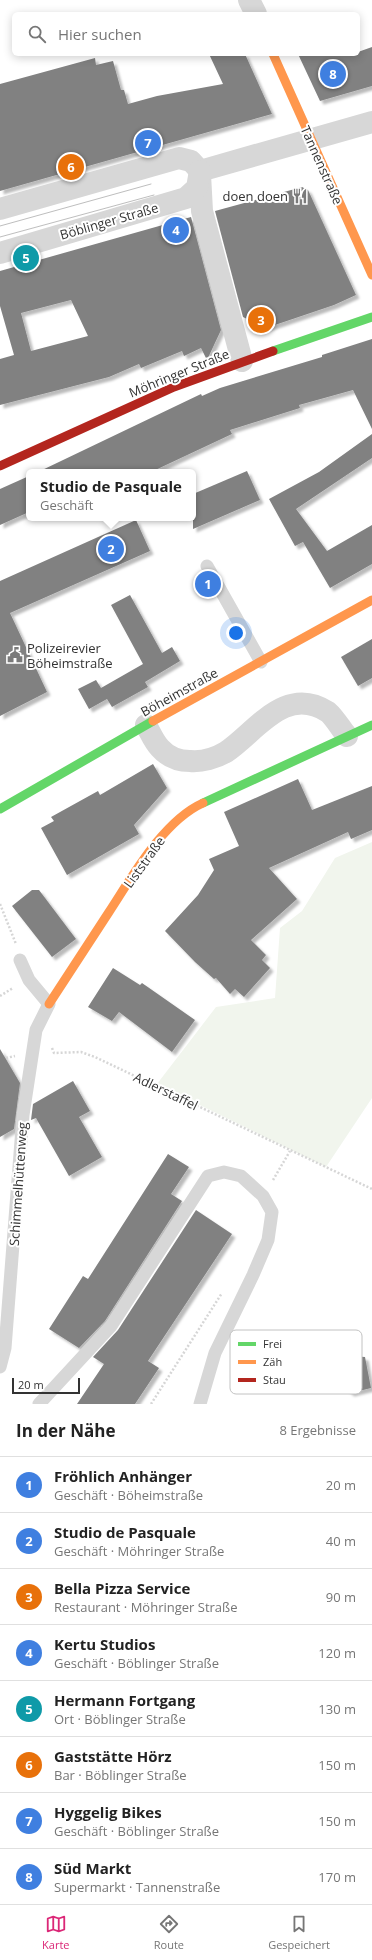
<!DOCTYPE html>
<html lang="de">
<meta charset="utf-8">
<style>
:root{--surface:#fff;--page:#f2f2f2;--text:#222;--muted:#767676;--line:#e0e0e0;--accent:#db2777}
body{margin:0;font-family:"Open Sans",sans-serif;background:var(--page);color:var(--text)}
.scale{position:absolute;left:12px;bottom:10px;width:68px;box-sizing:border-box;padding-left:4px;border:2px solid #333;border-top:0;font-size:11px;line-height:14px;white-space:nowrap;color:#333;-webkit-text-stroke:3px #fff;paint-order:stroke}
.you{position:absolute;left:236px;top:633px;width:14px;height:14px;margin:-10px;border:3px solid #fff;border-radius:50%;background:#1a73e8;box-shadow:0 0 0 6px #1a73e833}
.badge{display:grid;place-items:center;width:26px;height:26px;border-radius:50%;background:var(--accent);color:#fff;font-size:13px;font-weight:700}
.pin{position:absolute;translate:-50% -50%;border:2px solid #fff;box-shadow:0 1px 4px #0006}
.popup{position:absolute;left:26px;top:469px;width:170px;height:52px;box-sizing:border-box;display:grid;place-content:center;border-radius:6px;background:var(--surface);filter:drop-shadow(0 1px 3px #0005);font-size:13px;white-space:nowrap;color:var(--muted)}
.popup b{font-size:15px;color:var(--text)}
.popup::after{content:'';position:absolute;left:50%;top:100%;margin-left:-8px;border:8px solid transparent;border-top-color:var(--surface)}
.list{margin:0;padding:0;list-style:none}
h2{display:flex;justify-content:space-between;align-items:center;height:52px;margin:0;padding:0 16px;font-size:17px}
h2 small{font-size:13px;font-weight:400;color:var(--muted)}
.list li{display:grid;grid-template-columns:26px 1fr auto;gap:12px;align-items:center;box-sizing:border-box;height:56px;padding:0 16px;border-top:1px solid var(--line)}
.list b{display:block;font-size:15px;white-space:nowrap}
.list p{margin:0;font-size:13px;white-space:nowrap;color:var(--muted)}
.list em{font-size:13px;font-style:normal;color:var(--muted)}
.icon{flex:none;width:22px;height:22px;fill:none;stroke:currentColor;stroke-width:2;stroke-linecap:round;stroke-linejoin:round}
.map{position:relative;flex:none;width:372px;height:1404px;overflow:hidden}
.search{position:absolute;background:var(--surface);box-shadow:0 2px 10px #0003;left:12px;right:12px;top:12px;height:44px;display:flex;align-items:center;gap:10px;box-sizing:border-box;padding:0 14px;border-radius:6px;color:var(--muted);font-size:15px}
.sheet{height:500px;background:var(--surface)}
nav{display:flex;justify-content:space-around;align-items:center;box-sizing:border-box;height:56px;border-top:1px solid var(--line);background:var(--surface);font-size:11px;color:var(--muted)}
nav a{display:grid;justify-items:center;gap:2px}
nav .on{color:var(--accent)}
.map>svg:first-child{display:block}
</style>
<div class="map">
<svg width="372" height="1404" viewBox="0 0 372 1404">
<defs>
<filter id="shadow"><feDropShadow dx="3.5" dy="3.5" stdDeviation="1" flood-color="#0004"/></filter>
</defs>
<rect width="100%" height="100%" fill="#fff"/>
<!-- green -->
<path fill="#f1f5ed" d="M372,842V1098L326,1167L157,1084L216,1007L275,998L280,928L302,911L335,858Z"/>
<!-- building -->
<g fill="#818181" fill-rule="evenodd" filter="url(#shadow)">
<path d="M372,47V86L320,101L298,54H358V52Z"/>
<path d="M209,54H245L272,114L0,191V84L95,58L96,65L113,61L121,90H124L128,104L157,96L223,84Z"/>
<path d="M302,187L308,190L356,295L334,305L266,328L243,317L215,211Z"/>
<path d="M191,217L221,330L207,360L201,348L184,356L182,351L141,368L139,364L109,377L0,405V359L14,355L0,306V271ZM71,300L88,336L31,351L21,313Z"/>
<path d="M372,339V429L353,390L299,405L300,408L230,430L232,434L151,472H38L201,394L202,396L220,388L322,357V355Z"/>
<path d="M372,434V458L296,509L327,551L372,525V564L330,588L303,542L295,546L269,499L319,472Z"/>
<path d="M247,471L260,500L193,529V494Z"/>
<path d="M29,476V512L0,525V489Z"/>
<path d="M136,520L150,551L10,613L47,692L0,716V581Z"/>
<path d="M130,595L162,653L172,647L180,661L145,682L148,687L112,707L107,699L89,709L78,689L96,680L101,688L143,664L111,605Z"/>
<path d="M372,639V678L358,686L341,657Z"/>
<path d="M153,764L167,788L134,825L139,834L67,875L41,828L54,821L51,817L98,791L100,795Z"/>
<path d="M298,779L312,810L372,786V830L351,839L348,832L269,868L297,899L251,940L266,955L262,960L270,968L244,997L235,989L230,994L216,978L214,979L195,962L165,931L198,895L214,870L209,859L239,846L224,812Z"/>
<path d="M32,890H39L76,939L52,957L12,906Z"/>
<path d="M113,968L140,985L142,983L195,1020L172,1052L119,1012L112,1021L88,1007Z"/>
<path d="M0,1049L20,1083L14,1129L0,1137Z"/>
<path d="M73,1081L90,1111L79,1117L102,1157L69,1176L36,1118L31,1120L33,1104Z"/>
<path d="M168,1154L189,1167L171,1194L182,1201L105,1321L79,1348L49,1329L83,1276L88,1279Z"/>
<path d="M196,1210L232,1234L148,1361L159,1368L135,1404H77L104,1364L93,1357L118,1330Z"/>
<path d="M352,1356L365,1357L371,1388L351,1393L335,1380Z"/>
</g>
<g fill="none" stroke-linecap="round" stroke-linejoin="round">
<!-- path -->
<g stroke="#d6d6d6" stroke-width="2.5" stroke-dasharray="2 2" stroke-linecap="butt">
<path d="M0,904L16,944"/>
<path d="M0,996L13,988"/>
<path d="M52,1048L54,1053L81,1052L95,1057L372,1189"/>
<path d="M6,1058L15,1056"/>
<path d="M273,1180L290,1151"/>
<path d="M151,1404L222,1293"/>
</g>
<!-- lane -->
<g stroke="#d7d7d7" stroke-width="13">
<path d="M207,566L261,662"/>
<path d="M0,1367L5,1348L23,1115L36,1030L49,1004L29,980L20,960"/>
<path d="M39,1404L111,1326L208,1176L224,1172L241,1176L263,1196L272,1212L268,1240L253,1275L215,1353L200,1404"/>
</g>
<!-- street -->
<g stroke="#d7d7d7" stroke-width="22">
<path d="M249,0L256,14"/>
<path d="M200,171L372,122"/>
<path d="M200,174L202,211L242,361"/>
<path d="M0,209L179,158L191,161L200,171"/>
<path d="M0,253L186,198L197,188L200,171"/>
<path d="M146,725C150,732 154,742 160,748C168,757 179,761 190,761C202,762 216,758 226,752C256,732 285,684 328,712C335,718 341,729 347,736"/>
</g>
<!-- fast -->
<g stroke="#63d668" stroke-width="9">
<path d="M273,351L372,317"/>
<path d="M203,803L372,725"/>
<path d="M0,809L153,721"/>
</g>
<!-- slow -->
<g stroke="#ff974d" stroke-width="9">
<path d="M273,54L372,275"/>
<path d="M153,721L372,600"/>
<path d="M49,1004C69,973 89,943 109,912C132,877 163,821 203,803"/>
</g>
<!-- jam -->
<path stroke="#b3261e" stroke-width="9" d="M0,466L174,387L273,351"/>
<!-- tram -->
<g stroke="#bebebe" stroke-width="1">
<path d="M0,226L151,184"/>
<path d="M0,237L154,195"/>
</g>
</g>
<!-- icons -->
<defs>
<symbol id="restaurant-bare" viewBox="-9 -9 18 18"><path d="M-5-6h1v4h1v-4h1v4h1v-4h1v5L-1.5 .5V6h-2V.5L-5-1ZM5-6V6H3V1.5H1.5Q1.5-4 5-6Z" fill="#7a7a7a" stroke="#fff" stroke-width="2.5" paint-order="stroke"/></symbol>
<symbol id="civic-bare" viewBox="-9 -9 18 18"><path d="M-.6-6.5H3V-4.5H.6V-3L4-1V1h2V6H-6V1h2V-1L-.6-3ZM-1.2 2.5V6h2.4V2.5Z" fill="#7a7a7a" stroke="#fff" stroke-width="2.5" paint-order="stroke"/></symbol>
</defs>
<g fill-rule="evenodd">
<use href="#restaurant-bare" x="289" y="185" width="22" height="22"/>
<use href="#civic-bare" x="4" y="644" width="22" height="22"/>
</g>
<g text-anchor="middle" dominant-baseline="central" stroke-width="4" stroke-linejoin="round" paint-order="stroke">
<!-- street labels -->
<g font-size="13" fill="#333" stroke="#fff">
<text transform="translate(322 165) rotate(66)">Tannenstraße</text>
<text transform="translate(109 221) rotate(-16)">Böblinger Straße</text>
<text transform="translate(179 373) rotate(-22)">Möhringer Straße</text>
<text transform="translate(179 692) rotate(-29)">Böheimstraße</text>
<text transform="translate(144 862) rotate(-54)">Liststraße</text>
<text transform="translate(166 1091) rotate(26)">Adlerstaffel</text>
<text transform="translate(18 1184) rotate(-86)">Schimmelhüttenweg</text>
</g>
<!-- poi labels -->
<g font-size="13" fill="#333" stroke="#fff" text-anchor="end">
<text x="288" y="196">doen doen</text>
<text x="27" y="648" text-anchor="start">Polizeirevier<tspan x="27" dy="15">Böheimstraße</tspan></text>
</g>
</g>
<!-- legend -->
<rect x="230" y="1330" width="132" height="64" rx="6" fill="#fff" stroke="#c2c2c2" stroke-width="1"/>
<rect x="238" y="1342" width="18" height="4" fill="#63d668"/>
<rect x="238" y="1360" width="18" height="4" fill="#ff974d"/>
<rect x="238" y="1378" width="18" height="4" fill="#b3261e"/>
<g font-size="11" fill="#333">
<text x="263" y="1348">Frei</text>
<text x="263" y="1366">Zäh</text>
<text x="263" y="1384">Stau</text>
</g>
</svg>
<div class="scale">20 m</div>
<div class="you"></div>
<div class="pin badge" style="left:208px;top:584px;background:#3f7fe0">1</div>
<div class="pin badge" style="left:111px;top:549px;background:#3f7fe0">2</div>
<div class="popup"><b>Studio de Pasquale</b>Geschäft</div>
<div class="pin badge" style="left:261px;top:320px;background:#e8710a">3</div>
<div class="pin badge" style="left:176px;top:230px;background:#3f7fe0">4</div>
<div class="pin badge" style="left:26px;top:258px;background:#0f9aa8">5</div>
<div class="pin badge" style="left:71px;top:167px;background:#e8710a">6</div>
<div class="pin badge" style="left:148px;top:143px;background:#3f7fe0">7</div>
<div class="pin badge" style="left:333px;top:74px;background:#3f7fe0">8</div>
<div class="search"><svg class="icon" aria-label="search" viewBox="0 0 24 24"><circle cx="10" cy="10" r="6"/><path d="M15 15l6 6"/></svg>Hier suchen</div>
</div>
<section class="sheet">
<h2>In der Nähe<small>8 Ergebnisse</small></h2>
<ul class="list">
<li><span class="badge" style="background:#3f7fe0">1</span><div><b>Fröhlich Anhänger</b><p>Geschäft · Böheimstraße</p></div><em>20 m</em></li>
<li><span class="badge" style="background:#3f7fe0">2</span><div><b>Studio de Pasquale</b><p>Geschäft · Möhringer Straße</p></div><em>40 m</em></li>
<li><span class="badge" style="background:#e8710a">3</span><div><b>Bella Pizza Service</b><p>Restaurant · Möhringer Straße</p></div><em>90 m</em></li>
<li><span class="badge" style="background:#3f7fe0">4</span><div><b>Kertu Studios</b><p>Geschäft · Böblinger Straße</p></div><em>120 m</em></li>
<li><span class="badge" style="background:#0f9aa8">5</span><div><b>Hermann Fortgang</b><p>Ort · Böblinger Straße</p></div><em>130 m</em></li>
<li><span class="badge" style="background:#e8710a">6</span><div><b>Gaststätte Hörz</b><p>Bar · Böblinger Straße</p></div><em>150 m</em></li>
<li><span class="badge" style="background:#3f7fe0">7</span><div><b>Hyggelig Bikes</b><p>Geschäft · Böblinger Straße</p></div><em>150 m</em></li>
<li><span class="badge" style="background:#3f7fe0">8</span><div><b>Süd Markt</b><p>Supermarkt · Tannenstraße</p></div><em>170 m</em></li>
</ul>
</section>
<nav>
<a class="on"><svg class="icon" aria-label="map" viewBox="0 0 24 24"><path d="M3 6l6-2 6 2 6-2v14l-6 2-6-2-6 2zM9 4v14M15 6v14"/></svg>Karte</a>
<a><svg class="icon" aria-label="directions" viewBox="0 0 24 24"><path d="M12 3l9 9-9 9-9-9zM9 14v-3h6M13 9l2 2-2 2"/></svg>Route</a>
<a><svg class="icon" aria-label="saved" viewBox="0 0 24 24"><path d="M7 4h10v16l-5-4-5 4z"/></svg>Gespeichert</a>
</nav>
